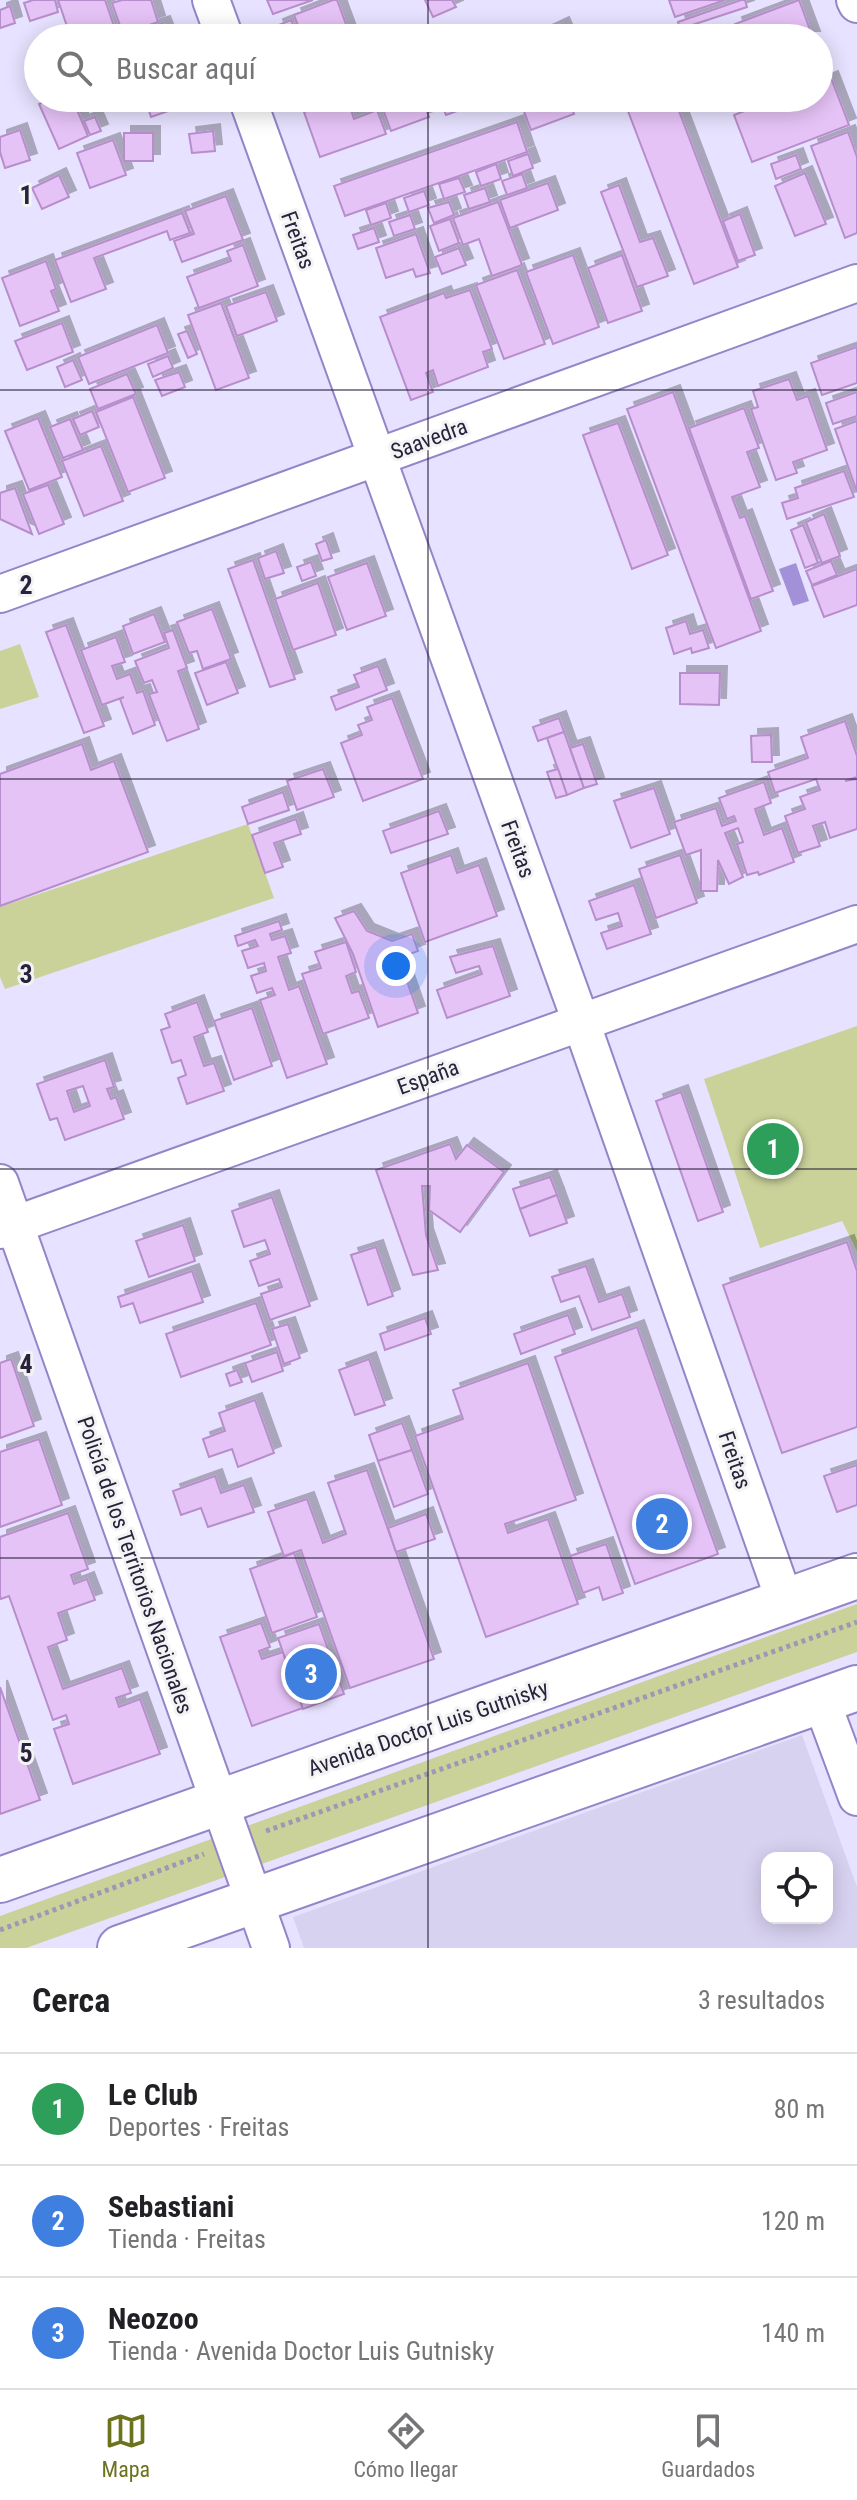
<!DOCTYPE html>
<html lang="es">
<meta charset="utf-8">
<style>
:root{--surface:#fff;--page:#f6f6f6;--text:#202124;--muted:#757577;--line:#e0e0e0;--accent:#6c731c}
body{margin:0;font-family:"Roboto Condensed",sans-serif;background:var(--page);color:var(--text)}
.controls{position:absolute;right:24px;bottom:24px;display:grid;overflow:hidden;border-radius:16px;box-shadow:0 4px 20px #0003}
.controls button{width:72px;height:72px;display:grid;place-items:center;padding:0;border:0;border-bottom:2px solid var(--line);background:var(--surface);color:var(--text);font:40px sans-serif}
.you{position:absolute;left:396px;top:966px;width:28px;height:28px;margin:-20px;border:6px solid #fff;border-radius:50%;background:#1a73e8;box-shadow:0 0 0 12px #1a73e833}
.badge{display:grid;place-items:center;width:52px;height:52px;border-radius:50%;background:var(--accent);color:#fff;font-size:26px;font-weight:700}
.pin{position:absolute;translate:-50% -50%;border:4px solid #fff;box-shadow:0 2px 8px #0006}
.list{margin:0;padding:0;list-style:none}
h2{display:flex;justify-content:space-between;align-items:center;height:104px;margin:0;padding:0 32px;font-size:34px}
h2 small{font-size:26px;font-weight:400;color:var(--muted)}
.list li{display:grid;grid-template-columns:52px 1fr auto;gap:24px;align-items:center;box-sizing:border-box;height:112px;padding:0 32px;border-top:2px solid var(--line)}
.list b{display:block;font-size:30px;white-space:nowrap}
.list p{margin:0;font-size:26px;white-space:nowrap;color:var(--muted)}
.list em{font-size:26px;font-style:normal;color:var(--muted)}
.icon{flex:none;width:44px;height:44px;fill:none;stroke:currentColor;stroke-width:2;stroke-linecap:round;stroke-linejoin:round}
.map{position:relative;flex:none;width:857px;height:1948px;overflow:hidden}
.search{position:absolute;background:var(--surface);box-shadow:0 4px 20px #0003;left:24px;right:24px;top:24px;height:88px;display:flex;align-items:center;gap:20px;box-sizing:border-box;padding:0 28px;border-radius:44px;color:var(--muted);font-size:30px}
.sheet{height:440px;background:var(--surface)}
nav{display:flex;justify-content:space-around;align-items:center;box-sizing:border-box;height:112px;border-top:2px solid var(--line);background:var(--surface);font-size:22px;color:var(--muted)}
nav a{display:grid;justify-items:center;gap:4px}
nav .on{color:var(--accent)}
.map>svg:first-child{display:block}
</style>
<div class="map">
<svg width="857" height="1948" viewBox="0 0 857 1948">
<defs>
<filter id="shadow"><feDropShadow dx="7" dy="-7" stdDeviation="0" flood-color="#0004"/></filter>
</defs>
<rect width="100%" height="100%" fill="#e7e2ff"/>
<!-- built -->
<path fill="#d8d2f1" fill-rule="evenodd" d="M802,1735L857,1887V1948H304L293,1917ZM767,1858H827V1918H767Z"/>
<!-- green -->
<g fill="#cad29a">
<path d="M20,644L39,697L0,709V651Z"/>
<path d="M248,824L274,898L5,989L0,977V907Z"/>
<path d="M857,1026V1251L842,1221L760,1248L704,1079Z"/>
<path d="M857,1604V1652L26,1948H0V1916Z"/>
</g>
<!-- water -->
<path fill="#a290d8" d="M796,563L809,601L793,606L779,569Z"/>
<!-- building -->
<g fill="#e6c3f7" stroke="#b78ecb" stroke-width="2" fill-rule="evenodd" filter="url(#shadow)">
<path d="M33,0H55L58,12L30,21L24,3Z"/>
<path d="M58,0H105L118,38H71Z"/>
<path d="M122,0H151L158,22L123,34L112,3Z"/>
<path d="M267,0H313L273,14Z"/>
<path d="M333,0H337L351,38H303L294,15Z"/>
<path d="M425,0H452L456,7L433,17Z"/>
<path d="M669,0H725L675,17Z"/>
<path d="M741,0H745L747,7L680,29L678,22Z"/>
<path d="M799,0L813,38H740L735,24Z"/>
<path d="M10,6L15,23L0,28V10Z"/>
<path d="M291,20L298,38H280L276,26Z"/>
<path d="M163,23L169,38L123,36Z"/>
<path d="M562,24L568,38H548L545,32Z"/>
<path d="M831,78L849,125L752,162L734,115L778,98H819V83Z"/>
<path d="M53,98H72L88,136L59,149L39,104Z"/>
<path d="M145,98H199L200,100L151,117Z"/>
<path d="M343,98H347L354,119L377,110L386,134L320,157L304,112Z"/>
<path d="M389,98H422L429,117L391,131L380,101Z"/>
<path d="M439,98H493L446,115Z"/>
<path d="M519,98H568L574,114L531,130Z"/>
<path d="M623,98H674L738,267L694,284Z"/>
<path d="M95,117L101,131L90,135L84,121Z"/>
<path d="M517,122L527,152L345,216L334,186Z"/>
<path d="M20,130L30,160L5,168L0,152V137Z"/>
<path d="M213,131L215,151L192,153L189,134Z"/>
<path d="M848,132L857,157V233L845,238L811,146Z"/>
<rect x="124" y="133" width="29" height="28"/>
<path d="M113,140L126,175L90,188L77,153Z"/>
<path d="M528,154L533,168L513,176L508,161Z"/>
<path d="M796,155L801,169L776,179L771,164Z"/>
<path d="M496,164L501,179L481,186L476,172Z"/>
<path d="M805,173L826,224L795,236L775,186Z"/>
<path d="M522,174L527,188L507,195L502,181Z"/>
<path d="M59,175L69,197L42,209L32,188Z"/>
<path d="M459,178L465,192L444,199L439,184Z"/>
<path d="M548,183L558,210L510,228L500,200Z"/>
<path d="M619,185L640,242L653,238L668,276L637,287L601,192Z"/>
<path d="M485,188L490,202L469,209L464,195Z"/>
<path d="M424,191L429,205L409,212L404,198Z"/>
<path d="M226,196L243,240L182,262L174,241L194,234L185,211Z"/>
<path d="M449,202L454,215L434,223L428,208Z"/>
<path d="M498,202L522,265L492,276L479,239L463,245L453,218Z"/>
<path d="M386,203L391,218L371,225L366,210Z"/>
<path d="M182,213L190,233L170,240L167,231L94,258L106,289L71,302L55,260Z"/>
<path d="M740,214L755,255L738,261L723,221Z"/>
<path d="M410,215L415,229L394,236L389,222Z"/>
<path d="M450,219L459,243L439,251L430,226Z"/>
<path d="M374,228L379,242L358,249L353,235Z"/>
<path d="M416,234L430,273L416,277L413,269L386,278L376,248Z"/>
<path d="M243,245L258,286L199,308L187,277L231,261L227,251Z"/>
<path d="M459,248L466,265L442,274L435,257Z"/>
<path d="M573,255L599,327L553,344L526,272Z"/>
<path d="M622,255L642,311L608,323L588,268Z"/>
<path d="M46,261L56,289L51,291L59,311L20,326L2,278Z"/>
<path d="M517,270L545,344L504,359L476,285Z"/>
<path d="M470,290L492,349L483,352L488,367L438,386L433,370L426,373L433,392L411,400L380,317L444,293L446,298Z"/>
<path d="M266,292L277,321L237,336L226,306Z"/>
<path d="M221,303L249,378L216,390L188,315Z"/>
<path d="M62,323L73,352L27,370L15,341Z"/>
<path d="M157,325L168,353L89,384L78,357Z"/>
<path d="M187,331L197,354L188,358L178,334Z"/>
<path d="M857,347V383L822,395L811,363Z"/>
<path d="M168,356L173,368L153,377L148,364Z"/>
<path d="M73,360L82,380L65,387L57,367Z"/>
<path d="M179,372L185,387L162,396L155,380Z"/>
<path d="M127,374L136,394L98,409L90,389Z"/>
<path d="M789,379L797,400L808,396L827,450L793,462L797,473L776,480L751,409L758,407L753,391Z"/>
<path d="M673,392L761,631L716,648L627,409Z"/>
<path d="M857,392V416L833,424L826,403Z"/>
<path d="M133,397L165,478L128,492L96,412Z"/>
<path d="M744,408L759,448L747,452L760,487L732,497L740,518L745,516L773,591L751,599L689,428Z"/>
<path d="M92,411L99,427L80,435L73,419Z"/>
<path d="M38,418L62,477L29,490L5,431Z"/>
<path d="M70,419L83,450L63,458L50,427Z"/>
<path d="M857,421V492L835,429Z"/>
<path d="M618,423L668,555L632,569L583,435Z"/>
<path d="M101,446L123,501L84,516L62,461Z"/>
<path d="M844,471L854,497L787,519L782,503L798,498L795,488Z"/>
<path d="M48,485L64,524L39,534L23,494Z"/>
<path d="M15,488L32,534L0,519V493Z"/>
<path d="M824,514L840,556L822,563L806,522Z"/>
<path d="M803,525L818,563L805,568L791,530Z"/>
<path d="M326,540L332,558L322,561L316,544Z"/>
<path d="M276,551L284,573L265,579L258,558Z"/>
<path d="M253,560L295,679L270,687L228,569Z"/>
<path d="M831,561L837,575L812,585L806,571Z"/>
<path d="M311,562L316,576L302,581L297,567Z"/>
<path d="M367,563L386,616L347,630L328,577Z"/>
<path d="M857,569V605L824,617L812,586Z"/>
<path d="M318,583L336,635L293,650L275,599Z"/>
<path d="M212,609L231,659L203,669L197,651L189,653L177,622Z"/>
<path d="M154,614L165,642L133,654L123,626Z"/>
<path d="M686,621L690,634L703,630L709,648L692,653L691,648L674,654L666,628Z"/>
<path d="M66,625L104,726L84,733L46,632Z"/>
<path d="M173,630L187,668L178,671L199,729L167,741L149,694L157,692L152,680L144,683L135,661L169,648L164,633Z"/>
<path d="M116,637L125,662L112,666L117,679L130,674L137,693L143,691L155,725L133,734L120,699L124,697L102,705L81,650Z"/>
<path d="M226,662L238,693L207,705L195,673Z"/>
<path d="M378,666L387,690L336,710L331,697L359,687L354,675Z"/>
<path d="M680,673H720L719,705L680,704Z"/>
<path d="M392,698L423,779L363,801L341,743L362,735L358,725L372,720L367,707Z"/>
<path d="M559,718L564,732L538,741L533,727Z"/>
<path d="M845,721L857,756V777L845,781L857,779V829L830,838L825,822L813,826L820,846L798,853L785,816L805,809L800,797L820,790L816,779L775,793L768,772L808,758L801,737Z"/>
<path d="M564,732L584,788L567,795L547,738Z"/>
<path d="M771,735L772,762H752L751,736Z"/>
<path d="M82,744L91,770L114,761L148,852L0,906V774Z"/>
<path d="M583,744L597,784L584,788L570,748Z"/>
<path d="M323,769L334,797L297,810L287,781Z"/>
<path d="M558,769L567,795L556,798L547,772Z"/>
<path d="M764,782L771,803L755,809L764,835L782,828L794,862L759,875L758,872L747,875L737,844L743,842L738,828L725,833L743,877L729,884L718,860L717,891H701V850L686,855L674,822L716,808L722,826L736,821L734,816L727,819L719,798Z"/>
<path d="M654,788L670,834L631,848L614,801Z"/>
<path d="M283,792L289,810L248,824L242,807Z"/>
<path d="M439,811L448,834L391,853L383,831Z"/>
<path d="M296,819L301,834L274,843L283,867L265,873L252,835Z"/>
<path d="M451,855L457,873L479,865L497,916L425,942L401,873Z"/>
<path d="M680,855L697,903L656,918L639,869Z"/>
<path d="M634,885L651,934L607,949L601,933L622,926L618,913L596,920L589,901Z"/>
<path d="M354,911L367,931L392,941L412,934L418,951L399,958L418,1013L378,1027L353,954L335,918Z"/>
<path d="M279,921L282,930L270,934L272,940L285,936L291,953L278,957L289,990L299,986L327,1064L287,1078L260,1000L275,995L272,988L257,993L251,976L266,971L264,963L248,968L242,951L258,946L255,940L238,946L235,936Z"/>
<path d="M346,942L356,972L346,976L352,993L359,991L369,1018L323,1034L302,974L321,968L315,952Z"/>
<path d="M493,946L510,996L447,1018L437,990L482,974L479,966L456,973L450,957Z"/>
<path d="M197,1002L208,1032L194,1037L204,1066L214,1063L224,1091L187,1104L178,1078L186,1075L181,1060L172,1063L161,1030L170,1027L165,1014Z"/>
<path d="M252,1008L272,1066L234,1080L214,1021Z"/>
<path d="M105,1060L114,1087L107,1089L111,1099L116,1097L124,1119L65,1140L57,1118L50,1120L37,1084ZM83,1086L90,1106L74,1112L67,1091Z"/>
<path d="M681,1092L723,1212L698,1221L656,1101Z"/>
<path d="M450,1144L456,1159L467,1145L504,1172L460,1232L429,1210L430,1186H422L426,1235L438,1270L413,1275L376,1170Z"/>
<path d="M550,1177L557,1195L520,1209L513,1189Z"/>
<path d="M557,1195L567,1223L530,1236L520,1209Z"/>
<path d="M272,1197L310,1306L270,1320L261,1294L282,1287L279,1279L259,1286L250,1261L270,1254L265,1240L244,1247L232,1211Z"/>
<path d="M183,1225L195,1261L149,1277L136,1241Z"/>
<path d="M847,1242L857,1271V1427L782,1453L723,1285Z"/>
<path d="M376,1247L393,1296L368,1305L351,1255Z"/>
<path d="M586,1266L599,1302L622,1294L630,1317L592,1330L579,1296L561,1302L552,1277Z"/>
<path d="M192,1271L203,1302L140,1323L133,1303L121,1307L118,1297Z"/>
<path d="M256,1303L271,1345L181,1377L166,1334Z"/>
<path d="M568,1315L575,1334L521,1354L514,1334Z"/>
<path d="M425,1318L431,1334L385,1350L380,1334Z"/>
<path d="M288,1324L300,1358L284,1364L272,1329Z"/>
<path d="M637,1327L718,1554L635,1584L555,1357Z"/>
<path d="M277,1352L283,1371L252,1382L245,1363Z"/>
<path d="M11,1359L34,1426L0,1438V1363Z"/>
<path d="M369,1359L385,1405L355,1415L339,1370Z"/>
<path d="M528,1363L576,1500L505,1524L508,1533L548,1519L578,1604L486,1637L415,1436L463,1419L453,1390Z"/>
<path d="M237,1370L242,1382L230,1386L226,1374Z"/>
<path d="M255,1400L274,1453L238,1467L232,1449L209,1457L203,1439L225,1431L219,1413Z"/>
<path d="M402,1423L412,1450L378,1461L369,1435Z"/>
<path d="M39,1439L62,1505L0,1527V1452Z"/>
<path d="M412,1450L428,1494L394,1507L378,1461Z"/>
<path d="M857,1465V1505L837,1512L824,1476Z"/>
<path d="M367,1470L434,1659L350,1688L301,1550L284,1556L268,1512L307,1499L323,1543L346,1534L328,1483Z"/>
<path d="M215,1476L221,1493L244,1485L254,1512L208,1527L201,1508L181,1515L173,1491Z"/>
<path d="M68,1513L88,1569L71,1575L74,1584L87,1579L95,1600L58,1613L67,1640L48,1647L63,1689L122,1668L131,1693L116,1698L119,1707L140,1699L160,1754L73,1784L54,1729L69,1724L66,1715L53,1720L9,1596L1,1599L0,1596V1537Z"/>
<path d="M426,1514L435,1539L396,1552L388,1528Z"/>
<path d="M606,1544L623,1593L603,1600L599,1587L583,1593L570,1556Z"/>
<path d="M294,1553L317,1617L272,1633L250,1569Z"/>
<path d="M261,1623L270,1647L259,1651L262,1659L283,1652L303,1708L252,1726L220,1637Z"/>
<path d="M319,1624L344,1694L303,1709L278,1638Z"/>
<path d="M0,1687L40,1800L0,1814Z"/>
</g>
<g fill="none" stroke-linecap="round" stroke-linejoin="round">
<defs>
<g id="minor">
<path d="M211,0L225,38"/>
<path d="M855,0L857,4"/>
<path d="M247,98L581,1022L785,1602"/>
<path d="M0,594L857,283"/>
<path d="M0,1183L271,1948"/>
<path d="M0,1230L857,924"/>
<path d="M821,1700L857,1797"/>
</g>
<g id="secondary">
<path d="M0,1880L857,1576"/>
<path d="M120,1948L857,1688"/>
</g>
</defs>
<!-- minor casing -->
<use href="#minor" stroke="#9585c8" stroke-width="40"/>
<!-- secondary casing -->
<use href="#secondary" stroke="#9585c8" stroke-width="48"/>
<!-- path -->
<g stroke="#9d98b4" stroke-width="5" stroke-dasharray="4 4" stroke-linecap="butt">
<path d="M266,1831L857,1622"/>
<path d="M0,1930L204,1854"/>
</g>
<!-- minor -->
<use href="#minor" stroke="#fff" stroke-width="36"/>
<!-- secondary -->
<use href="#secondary" stroke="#fff" stroke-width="44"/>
</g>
<!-- grid -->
<path fill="none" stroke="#29223d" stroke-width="2" stroke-opacity="0.55" d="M428,0V38M428,98V1948M0,390H857M0,779H857M0,1169H857M0,1558H857"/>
<g text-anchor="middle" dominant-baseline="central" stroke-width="6" stroke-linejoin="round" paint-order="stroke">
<!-- street labels -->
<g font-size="22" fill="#29223d" stroke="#f3f3f3">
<text transform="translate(298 240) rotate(70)">Freitas</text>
<text transform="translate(429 439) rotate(-20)">Saavedra</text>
<text transform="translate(518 849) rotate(70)">Freitas</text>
<text transform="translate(428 1077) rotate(-20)">España</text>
<text transform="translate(735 1460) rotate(71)">Freitas</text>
<text transform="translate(135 1565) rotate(71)">Policía de los Territorios Nacionales</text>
<text transform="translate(428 1728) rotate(-19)">Avenida Doctor Luis Gutnisky</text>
</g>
</g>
<g font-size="26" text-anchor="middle" font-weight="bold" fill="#29223d" stroke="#f3f3f3" stroke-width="6" stroke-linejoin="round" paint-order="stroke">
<text x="26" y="204">1</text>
<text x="26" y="594">2</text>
<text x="26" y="983">3</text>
<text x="26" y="1373">4</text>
<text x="26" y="1762">5</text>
</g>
</svg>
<div class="controls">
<button><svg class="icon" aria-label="locate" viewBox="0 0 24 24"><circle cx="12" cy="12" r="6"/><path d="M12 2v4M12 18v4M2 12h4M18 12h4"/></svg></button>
</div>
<div class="you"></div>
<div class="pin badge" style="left:773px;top:1149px;background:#2e9e5b">1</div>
<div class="pin badge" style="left:662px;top:1524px;background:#3f7fe0">2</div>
<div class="pin badge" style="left:311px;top:1674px;background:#3f7fe0">3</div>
<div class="search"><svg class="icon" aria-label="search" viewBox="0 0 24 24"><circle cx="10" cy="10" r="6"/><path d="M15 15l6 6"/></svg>Buscar aquí</div>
</div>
<section class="sheet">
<h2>Cerca<small>3 resultados</small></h2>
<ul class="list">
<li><span class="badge" style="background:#2e9e5b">1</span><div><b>Le Club</b><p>Deportes · Freitas</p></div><em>80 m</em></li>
<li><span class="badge" style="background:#3f7fe0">2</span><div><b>Sebastiani</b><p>Tienda · Freitas</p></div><em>120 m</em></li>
<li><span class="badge" style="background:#3f7fe0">3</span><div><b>Neozoo</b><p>Tienda · Avenida Doctor Luis Gutnisky</p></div><em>140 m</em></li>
</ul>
</section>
<nav>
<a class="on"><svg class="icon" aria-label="map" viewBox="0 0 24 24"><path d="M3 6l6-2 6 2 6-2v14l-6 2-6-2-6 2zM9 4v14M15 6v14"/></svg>Mapa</a>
<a><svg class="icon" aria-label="directions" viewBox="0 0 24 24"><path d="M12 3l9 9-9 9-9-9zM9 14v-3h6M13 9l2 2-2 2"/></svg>Cómo llegar</a>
<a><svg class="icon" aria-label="saved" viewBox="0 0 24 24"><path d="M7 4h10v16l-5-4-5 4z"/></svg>Guardados</a>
</nav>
